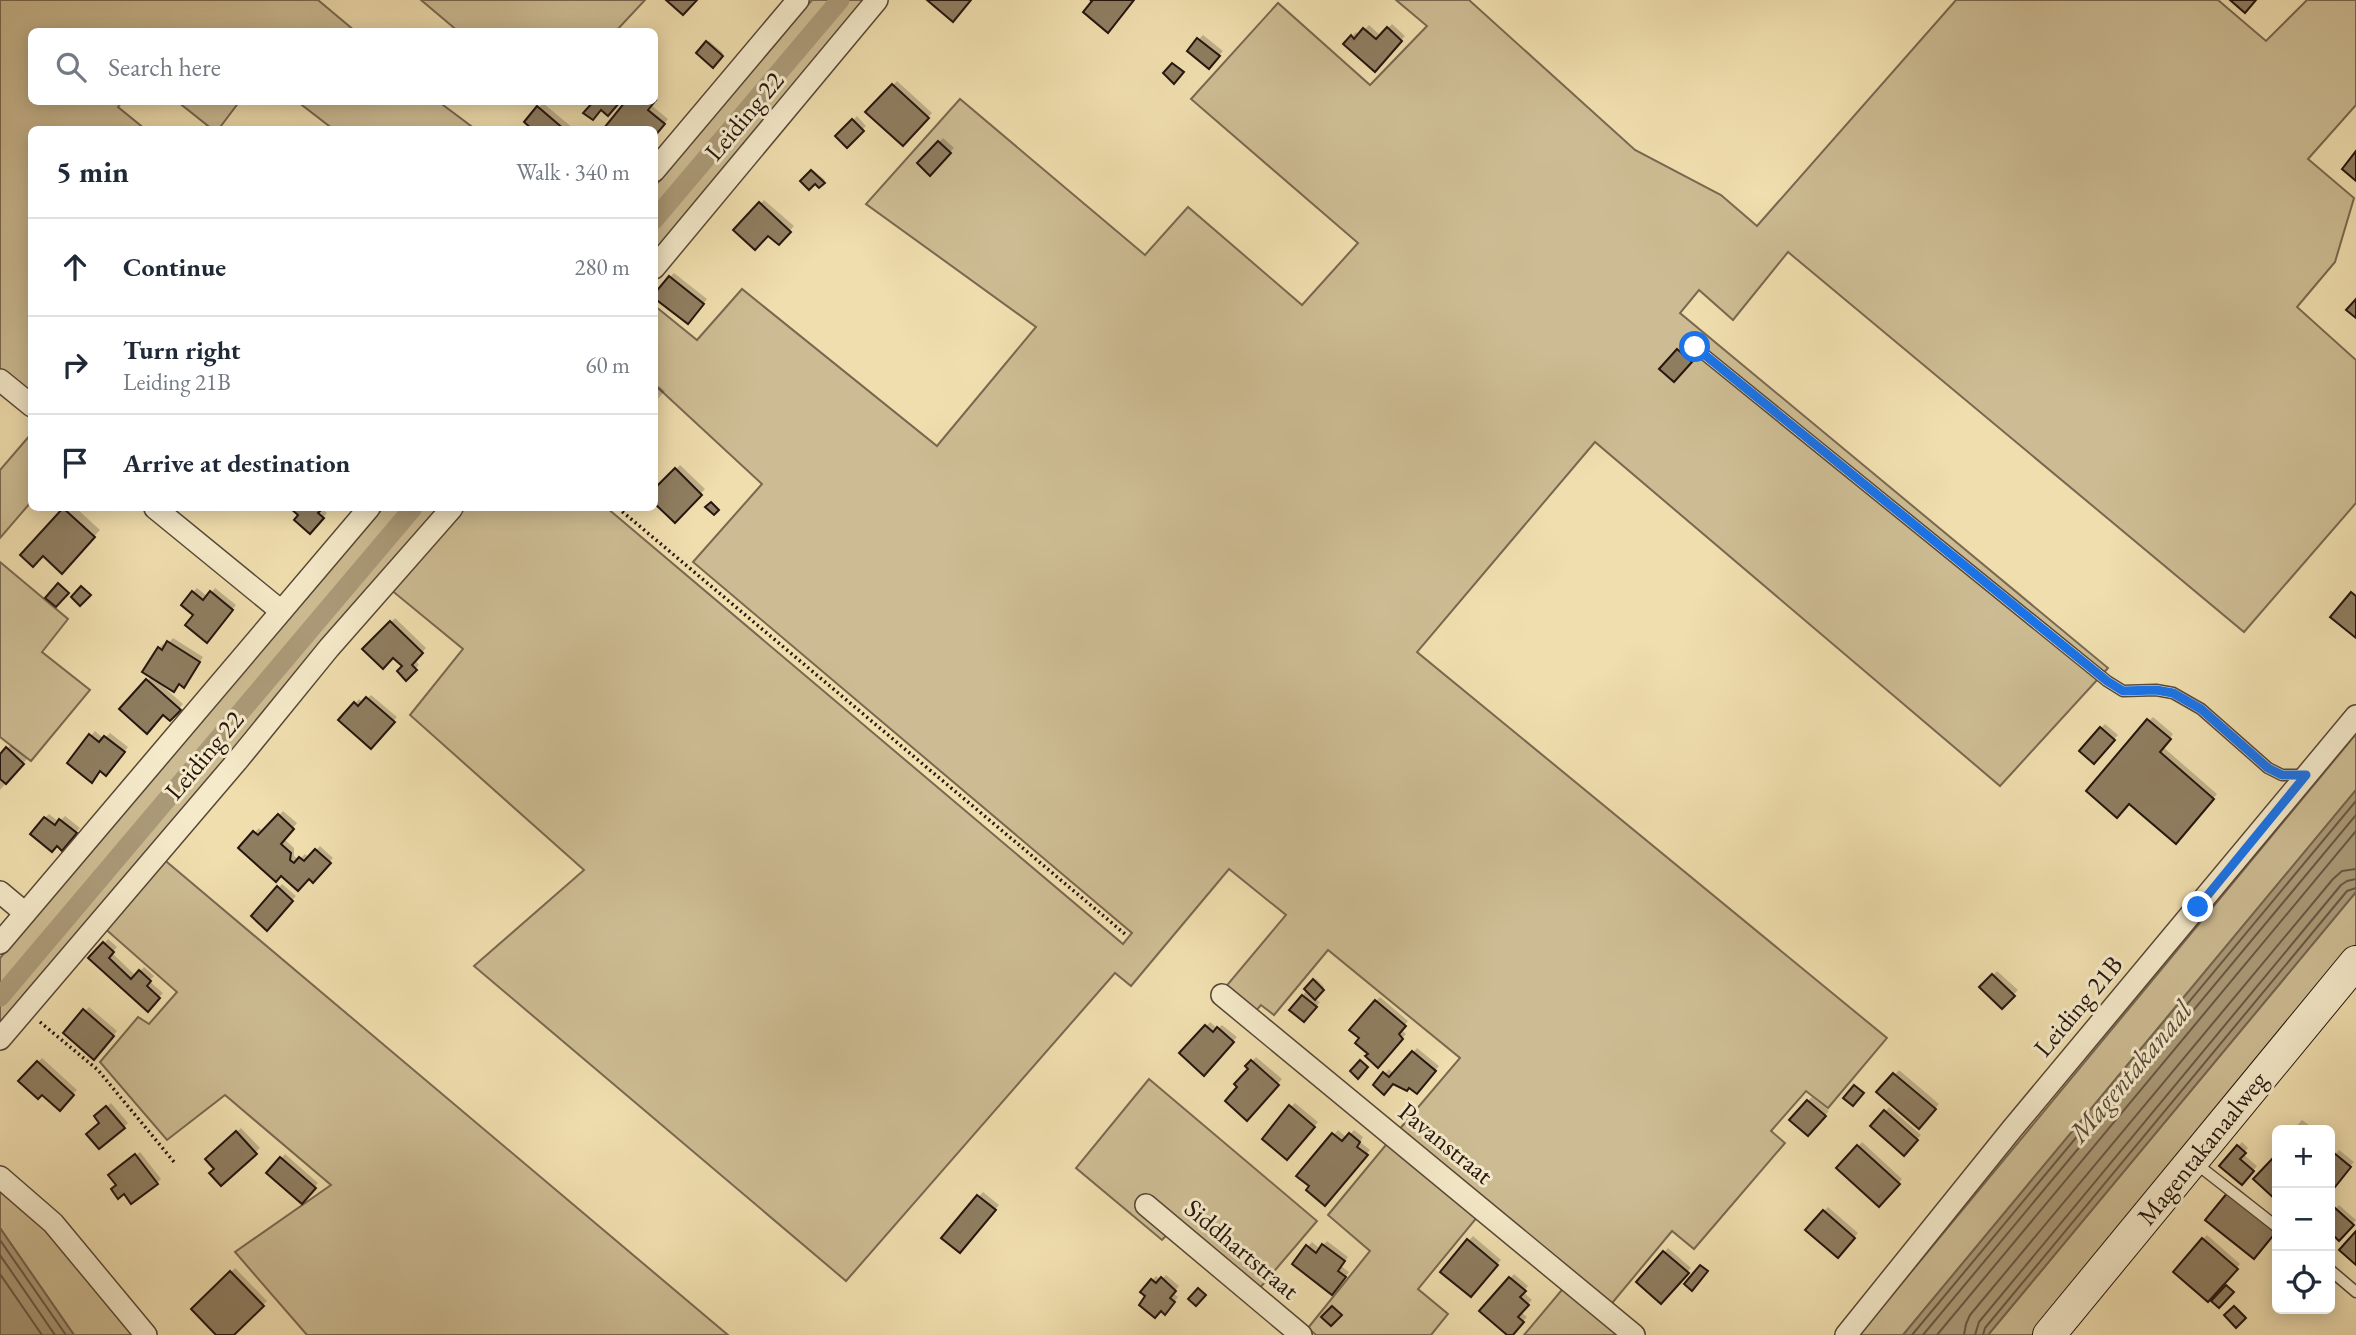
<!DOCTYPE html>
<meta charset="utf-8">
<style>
:root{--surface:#fff;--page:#f2f2f3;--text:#1f2937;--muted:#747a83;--line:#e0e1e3}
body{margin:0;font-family:"EB Garamond",serif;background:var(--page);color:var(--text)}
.controls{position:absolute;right:21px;bottom:21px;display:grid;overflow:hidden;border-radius:10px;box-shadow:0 4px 18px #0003}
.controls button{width:63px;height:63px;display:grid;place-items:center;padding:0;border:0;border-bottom:2px solid var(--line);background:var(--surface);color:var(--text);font:35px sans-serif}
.stop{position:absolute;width:21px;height:21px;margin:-16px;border:5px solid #1a73e8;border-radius:50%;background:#fff}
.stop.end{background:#1a73e8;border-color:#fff;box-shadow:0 2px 7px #0008}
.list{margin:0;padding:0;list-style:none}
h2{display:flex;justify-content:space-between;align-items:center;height:91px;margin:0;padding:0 28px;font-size:30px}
h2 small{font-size:23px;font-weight:400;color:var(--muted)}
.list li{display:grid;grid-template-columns:46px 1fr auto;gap:21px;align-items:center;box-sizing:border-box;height:98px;padding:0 28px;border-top:2px solid var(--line)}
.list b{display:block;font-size:26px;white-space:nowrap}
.list p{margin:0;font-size:23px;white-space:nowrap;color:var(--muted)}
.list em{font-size:23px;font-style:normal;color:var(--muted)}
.icon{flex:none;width:38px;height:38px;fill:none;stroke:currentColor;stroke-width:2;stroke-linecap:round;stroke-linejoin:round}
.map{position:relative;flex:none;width:2356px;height:1335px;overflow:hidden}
.search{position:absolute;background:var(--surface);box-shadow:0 4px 18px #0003;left:28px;top:28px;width:630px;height:77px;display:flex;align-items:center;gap:18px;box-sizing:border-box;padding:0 24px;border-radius:10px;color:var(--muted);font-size:26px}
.panel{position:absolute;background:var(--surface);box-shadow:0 4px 18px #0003;left:28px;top:126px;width:630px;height:385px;border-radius:10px}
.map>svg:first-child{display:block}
</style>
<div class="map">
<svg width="2356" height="1335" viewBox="0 0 2356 1335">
<rect width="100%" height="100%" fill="#f0deae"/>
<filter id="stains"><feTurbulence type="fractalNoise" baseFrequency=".00286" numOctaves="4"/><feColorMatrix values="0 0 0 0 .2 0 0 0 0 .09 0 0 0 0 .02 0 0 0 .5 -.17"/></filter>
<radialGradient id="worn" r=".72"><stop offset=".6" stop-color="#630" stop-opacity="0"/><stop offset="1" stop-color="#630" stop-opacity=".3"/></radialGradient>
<!-- green -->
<g fill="#cdbc93" stroke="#796850" stroke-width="2">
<path d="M0,0H318L355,31L32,32V102H122L118,107L145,129L32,130L31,396L0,370Z"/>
<path d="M421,0H645L616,31L459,32Z"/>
<path d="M812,0H870L655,261V186Z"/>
<path d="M1396,0H1469L1635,150L1721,195L1757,226L1956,0H2218L2266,41L2307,0H2356V105L2308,159L2354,198L2335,262L2297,307L2356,360V503L2244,632L1788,252L1733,320L1699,290L1680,313L2108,668L2000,786L1595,442L1417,652L1887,1038L1828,1108L1806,1091L1771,1131L1785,1143L1694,1249L1672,1231L1608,1308L1398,1131L1460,1058L1328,950L1274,1015L1261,1005L1253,1014L1223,990L1286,915L1229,869L1131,986L1115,973L846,1281L474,966L584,870L410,715L463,649L390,589L461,508H607L1123,944L1132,933L693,562L762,484L655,385V306L697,340L742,289L937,446L1036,327L866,204L960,99L1145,255L1188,207L1302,305L1358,243L1191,99L1278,3L1370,85L1427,26Z"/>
<path d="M178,102H239L218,130L212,129Z"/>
<path d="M298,102H439L475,129H333Z"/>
<path d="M31,434V502L0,538V470Z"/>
<path d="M383,508H442L0,1028V958Z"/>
<path d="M0,562L68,619L42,652L90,690L31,761L0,737Z"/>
<path d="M2356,734V790L1903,1335H1859Z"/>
<path d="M161,857L728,1335H307L235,1252L331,1185L225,1095L167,1140L100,1062L138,1017L149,1024L177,992L102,926Z"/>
<path d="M2356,892V947L2032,1335H1988Z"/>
<path d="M1149,1079L1317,1221L1259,1289L1179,1222L1162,1240L1076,1168Z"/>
<path d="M1390,1140L1479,1215L1418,1289L1448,1314L1431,1335H1316L1308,1328L1370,1251L1328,1215Z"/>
<path d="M0,1185L49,1228L139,1335H74L0,1228Z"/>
<path d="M1566,1285L1626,1335H1524Z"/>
</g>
<!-- water -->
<g fill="#ab9a78" stroke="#75654e" stroke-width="2">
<path d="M2356,790V892L1988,1335H1903Z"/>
<path d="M0,1228L74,1335H0Z"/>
</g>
<!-- shadow -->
<g fill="#0003">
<path d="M1392,24L1405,36L1375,70L1345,44L1356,32L1359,36L1369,25L1381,36Z"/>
<path d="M1203,35L1223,51L1213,63L1199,39Z"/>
<path d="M709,41L723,53L713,65L698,53Z"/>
<path d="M897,81L932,113L903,144L868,112Z"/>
<path d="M628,102H654L651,105L668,119L654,136V130H608L606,128Z"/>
<path d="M543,103L574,129L536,130L527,122Z"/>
<path d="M857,116L866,126L847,145L838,136Z"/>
<path d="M943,138L954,148L930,173L919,163Z"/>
<path d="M813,170L825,180L819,186L815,181H802Z"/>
<path d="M764,200L794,226L779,243L768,233L736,230Z"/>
<path d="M674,273L707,299L692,318L670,277Z"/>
<path d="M1683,346L1695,357L1674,380L1662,369Z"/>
<path d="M654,382L665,391L654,403Z"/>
<path d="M680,465L705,489L675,520L654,492Z"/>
<path d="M66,508H76L100,530L68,565L43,554H22Z"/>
<path d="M292,508H321L327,513L310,532L301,515Z"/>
<path d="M197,588L208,597L215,588L236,605L211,636L196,615L193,592Z"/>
<path d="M395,618L426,648L415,660L419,665L406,678L404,666L393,656L365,649Z"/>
<path d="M173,638L203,657L188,681L180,683L174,689L158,682L183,704L170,718L164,713L122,709L152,676L159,648L163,644L166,646Z"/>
<path d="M371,695L397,717L371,747L341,720L359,699L363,703Z"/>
<path d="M2153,717L2173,734L2163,747L2217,794L2180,837L2149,721Z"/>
<path d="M2105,724L2118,735L2094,761L2101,728Z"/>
<path d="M95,731L104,739L110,733L128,747L110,770L91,736Z"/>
<path d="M11,745L27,759L0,790V756Z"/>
<path d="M283,811L297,823L284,839L294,848V856L299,860L305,854L309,858L320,846L333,858L313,880L309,877L281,874L241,848L259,828L263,832Z"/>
<path d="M49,814L59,822L65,816L80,828L66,844L45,818Z"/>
<path d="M282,884L296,896L267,928L253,916Z"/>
<path d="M108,939L117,947L112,953L136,976L144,967L154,976L149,981L163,993L148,1009L91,958Z"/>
<path d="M1997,971L2018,990L2002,1006L1982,987Z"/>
<path d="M1316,979L1324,987L1314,998L1320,1002L1308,1016L1291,1010Z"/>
<path d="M1380,997L1408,1021L1401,1029L1406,1034L1382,1061L1370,1054L1376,1001Z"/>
<path d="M89,1007L117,1031L98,1054L85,1011Z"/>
<path d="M1210,1022L1218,1029L1222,1025L1237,1037L1204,1073L1182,1053Z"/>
<path d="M1417,1048L1439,1066L1421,1088L1393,1082L1375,1085L1389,1069L1394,1074Z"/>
<path d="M1256,1057L1282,1079L1251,1115L1250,1068L1248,1066Z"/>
<path d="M42,1058L77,1090L60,1108L42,1092L20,1081Z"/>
<path d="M1899,1070L1939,1104L1923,1123L1879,1092Z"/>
<path d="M1812,1097L1829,1111L1808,1134V1101Z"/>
<path d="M111,1103L128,1123L124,1127L102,1123L96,1116Z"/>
<path d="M1295,1103L1318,1122L1291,1154V1107Z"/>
<path d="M1889,1107L1921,1135L1904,1153L1873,1126Z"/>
<path d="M2302,1120L2316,1130H2293Z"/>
<path d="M241,1128L260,1148L221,1184L216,1169L208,1159Z"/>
<path d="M1338,1130L1347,1138L1354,1130L1363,1137L1360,1142L1370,1150L1329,1200L1299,1175Z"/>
<path d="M1862,1142L1902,1179L1879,1204L1839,1168Z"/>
<path d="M2242,1142L2248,1148L2243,1154L2257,1166L2242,1183L2238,1146Z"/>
<path d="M2339,1150L2354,1162L2331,1189L2330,1161Z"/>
<path d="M140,1152L161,1179L157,1183L118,1184L115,1171Z"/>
<path d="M285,1154L318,1183L302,1201L269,1173Z"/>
<path d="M2236,1186L2277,1220V1230L2229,1193Z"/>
<path d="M983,1192L999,1205L963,1247L943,1238Z"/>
<path d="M2339,1205L2356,1220L2339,1238L2330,1230V1215Z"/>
<path d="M1828,1207L1858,1233L1838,1256L1824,1211Z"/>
<path d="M2207,1235L2240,1264L2208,1300L2203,1239Z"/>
<path d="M1473,1236L1501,1260L1474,1291L1442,1272Z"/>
<path d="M1327,1241L1348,1257L1341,1266L1349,1272L1336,1289L1308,1246L1312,1242L1320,1249Z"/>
<path d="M1668,1248L1691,1268L1661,1302L1639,1282Z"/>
<path d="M235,1268L267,1301L231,1335H219L194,1309Z"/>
<path d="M1514,1274L1528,1286L1523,1292L1532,1300L1521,1312L1527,1317L1510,1335L1482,1311Z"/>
<path d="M1166,1275L1179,1286L1173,1293L1178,1297L1169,1309H1161L1148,1296L1152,1280L1156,1276L1161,1280Z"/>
<path d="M2236,1306L2246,1316L2236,1326L2226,1316Z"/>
</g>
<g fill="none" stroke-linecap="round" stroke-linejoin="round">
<!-- shore -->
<g stroke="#685843" stroke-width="2">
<path d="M0,1240L66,1335"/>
<path d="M0,1255L55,1335"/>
<path d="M0,1274L42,1335"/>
<path d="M1912,1335L2356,801"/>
<path d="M1923,1335L2356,815"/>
<path d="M1937,1335L2356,831"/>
<path d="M1964,1335L1966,1324L1970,1315L2333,879L2342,871L2356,869"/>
<path d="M1975,1335L1979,1322L2341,885L2347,881L2356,879"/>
<path d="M1983,1335L1985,1328L2347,891L2356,888"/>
</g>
<!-- canal -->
<g stroke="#ab9a78" stroke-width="19">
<path d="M654,220L840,0"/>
<path d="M0,997L413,508"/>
</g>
</g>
<!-- building -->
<g fill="#8f7e61" stroke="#25150e" stroke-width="2">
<path d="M666,0H697L683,15Z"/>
<path d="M927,0H971L953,22Z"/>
<path d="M1090,0H1134L1108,33L1083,12L1092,1Z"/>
<path d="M2230,0H2256L2245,13Z"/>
<path d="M1387,27L1402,41L1375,72L1343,44L1351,35L1354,39L1363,28L1376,39Z"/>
<path d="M1197,38L1220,56L1209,69L1187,51Z"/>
<path d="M706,41L723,56L713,68L696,53Z"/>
<path d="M1172,63L1184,72L1174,84L1163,73Z"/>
<path d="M892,84L929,118L903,146L865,112Z"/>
<path d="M654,99L656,100L648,110L665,124L654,137V130L604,128L625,102H654Z"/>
<path d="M593,102H620L608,116L601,110L593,120L583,113Z"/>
<path d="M537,106L565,130H533L524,122Z"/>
<path d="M852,119L864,131L847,148L835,136Z"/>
<path d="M938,141L951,153L930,176L917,163Z"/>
<path d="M2356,151V181L2342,169Z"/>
<path d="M811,170L825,183L819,188L815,184L809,190L800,181Z"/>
<path d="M759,202L791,232L779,245L768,236L755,250L733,230Z"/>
<path d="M669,276L704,304L688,324L654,298V294Z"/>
<path d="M2356,299V318L2346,310Z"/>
<path d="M1677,349L1692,362L1674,382L1659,369Z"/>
<path d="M675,468L702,495L675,523L654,503V489Z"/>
<path d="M711,502L719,510L714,515L705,507Z"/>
<path d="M63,508L95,537L62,574L43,556L33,567L20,555Z"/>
<path d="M290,508H323L318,513L324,518L310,534L294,520L298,515Z"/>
<path d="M58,583L69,593L56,607L45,598Z"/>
<path d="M81,586L91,595L80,606L71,597Z"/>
<path d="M192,591L203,600L210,591L233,610L207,643L185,625L193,615L181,605Z"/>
<path d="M2351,592L2356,596V638L2330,617Z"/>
<path d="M390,621L423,653L412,665L417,670L406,681L397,671L402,666L393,658L383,669L362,649Z"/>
<path d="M167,641L200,662L184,688L179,684L174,692L142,672L158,647L162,650Z"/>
<path d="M146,679L181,710L170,721L163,715L147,734L119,709Z"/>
<path d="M366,697L395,722L371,749L338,720L354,702L358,706Z"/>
<path d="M2147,719L2171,739L2160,752L2214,799L2176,844L2129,804L2117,818L2086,791Z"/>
<path d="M2100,727L2115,740L2094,764L2079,751Z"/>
<path d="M89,734L99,742L104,736L125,752L106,776L100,771L92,783L67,763Z"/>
<path d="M6,747L24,764L6,784L0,779V754Z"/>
<path d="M278,814L294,829L281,844L291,853L290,860L294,863L299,857L304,861L315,849L331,863L313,883L309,879L298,891L281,876L276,882L238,848L253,831L258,835Z"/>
<path d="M44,817L55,825L59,819L77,833L62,851L57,846L52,852L30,834Z"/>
<path d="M277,886L293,901L267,931L251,916Z"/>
<path d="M103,942L114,952L109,958L131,979L139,970L151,981L147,986L160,998L148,1012L88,958Z"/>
<path d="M1992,974L2015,996L2002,1009L1979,987Z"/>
<path d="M1313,979L1324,990L1315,1000L1304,989Z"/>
<path d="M1302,995L1317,1007L1304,1022L1289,1010Z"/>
<path d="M1375,1000L1406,1026L1399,1034L1403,1039L1378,1068L1365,1056L1368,1054L1355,1043L1359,1038L1349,1030Z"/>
<path d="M83,1009L114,1036L94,1060L63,1033Z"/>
<path d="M1205,1025L1213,1032L1217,1027L1234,1042L1204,1076L1179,1053Z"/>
<path d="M1412,1051L1436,1071L1417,1094L1409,1088L1407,1091L1393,1084L1384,1095L1373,1085L1383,1072L1389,1077Z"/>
<path d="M1251,1060L1279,1085L1247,1121L1225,1101L1237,1087L1234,1084L1248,1069L1245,1066Z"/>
<path d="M1360,1060L1368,1067L1358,1079L1350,1071Z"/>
<path d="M37,1061L74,1095L60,1111L42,1095L38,1099L18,1081Z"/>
<path d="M1893,1073L1936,1109L1919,1129L1876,1092Z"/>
<path d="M1854,1085L1864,1093L1853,1106L1843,1098Z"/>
<path d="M1807,1100L1826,1116L1808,1136L1789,1120Z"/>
<path d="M1289,1105L1315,1127L1287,1160L1262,1139Z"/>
<path d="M106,1106L125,1128L99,1149L86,1134L99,1123L94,1116Z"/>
<path d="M1884,1110L1918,1140L1904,1156L1870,1126Z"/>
<path d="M236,1131L257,1154L221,1186L209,1173L214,1169L205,1159Z"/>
<path d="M1332,1133L1342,1141L1349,1133L1360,1142L1357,1147L1368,1155L1325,1206L1306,1190L1309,1186L1296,1176Z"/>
<path d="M1857,1145L1900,1184L1879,1207L1836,1168Z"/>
<path d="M2237,1145L2246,1153L2240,1159L2254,1171L2242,1185L2219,1166Z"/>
<path d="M2334,1153L2351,1167L2331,1192L2330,1158Z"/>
<path d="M135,1154L158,1184L131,1204L124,1194L118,1199L111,1189L116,1185L108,1175Z"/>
<path d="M280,1157L316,1188L302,1204L266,1173Z"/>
<path d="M2273,1158L2277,1162V1201L2253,1179Z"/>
<path d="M2228,1192L2277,1231L2254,1259L2205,1220Z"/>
<path d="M977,1195L996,1210L960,1253L941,1238Z"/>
<path d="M2334,1207L2354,1225L2339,1241L2330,1232V1212Z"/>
<path d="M1823,1210L1855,1238L1838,1258L1805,1230Z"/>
<path d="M2356,1231V1265L2339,1250Z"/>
<path d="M2202,1238L2238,1269L2208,1302L2173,1272Z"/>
<path d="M1467,1239L1498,1265L1471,1297L1440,1272Z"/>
<path d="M1322,1244L1345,1261L1338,1271L1346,1277L1332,1295L1292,1264L1306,1245L1316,1253Z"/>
<path d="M1663,1251L1689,1273L1661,1304L1636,1282Z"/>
<path d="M1700,1265L1708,1271L1692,1291L1684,1284Z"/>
<path d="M230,1271L264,1306L234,1335H216L191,1309Z"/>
<path d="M1161,1277L1176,1291L1170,1298L1175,1302L1165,1315L1161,1311L1155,1318L1139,1305L1145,1296L1140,1292L1151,1279L1156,1283Z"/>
<path d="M1509,1277L1526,1291L1520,1297L1529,1305L1518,1317L1524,1322L1513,1335H1507L1479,1311Z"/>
<path d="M2226,1285L2234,1292L2219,1308L2211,1301Z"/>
<path d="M1198,1288L1206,1295L1196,1306L1188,1299Z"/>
<path d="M1332,1306L1342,1315L1331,1326L1321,1317Z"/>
<path d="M2234,1306L2246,1318L2236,1328L2224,1315Z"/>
</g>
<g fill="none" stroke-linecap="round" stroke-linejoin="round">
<defs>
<g id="lane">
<path d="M1695,347L2107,681L2123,691L2156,690L2173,693L2201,709L2268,768L2282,775H2306"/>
<path d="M2194,1162L2277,1227"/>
<path d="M2330,1270L2356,1292"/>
</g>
<g id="street">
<path d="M654,171L798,0"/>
<path d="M654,268L877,0"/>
<path d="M0,380L32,406"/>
<path d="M155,508L281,611"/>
<path d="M0,892L25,913"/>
<path d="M0,943L369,508"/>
<path d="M1222,995L1634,1335"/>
<path d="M0,1039L237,761L329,648L452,508"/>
<path d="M0,1177L53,1223L146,1335"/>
<path d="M1146,1205L1301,1335"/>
<path d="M1846,1335L2012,1129L2356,716"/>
</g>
<path id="secondary" d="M2049,1335L2356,962"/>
</defs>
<!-- lane casing -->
<use href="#lane" stroke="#584736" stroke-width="13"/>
<!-- street casing -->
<use href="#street" stroke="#584736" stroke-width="24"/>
<!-- secondary casing -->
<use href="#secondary" stroke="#25150e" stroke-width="34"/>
<!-- path -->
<g stroke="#25150e" stroke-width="3.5" stroke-dasharray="2 3.5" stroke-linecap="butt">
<path d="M618,508L1125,934"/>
<path d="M40,1022L98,1070L174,1162"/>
</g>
<!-- lane -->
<use href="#lane" stroke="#f5eaca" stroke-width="10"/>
<!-- street -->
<use href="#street" stroke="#f5eaca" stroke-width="21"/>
<!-- secondary -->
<use href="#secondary" stroke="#f5eaca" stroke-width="32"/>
</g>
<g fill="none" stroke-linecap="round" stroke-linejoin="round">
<!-- route -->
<path stroke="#1a73e8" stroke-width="9" d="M1695,347L2107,681L2123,691L2156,690L2173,693L2201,709L2268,768L2282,775H2306L2198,907"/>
</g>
<g text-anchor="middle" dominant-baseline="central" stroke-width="6" stroke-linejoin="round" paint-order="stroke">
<!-- street labels -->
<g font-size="26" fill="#25150e" stroke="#f5eaca">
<text transform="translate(744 116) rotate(-50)">Leiding 22</text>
<text transform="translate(204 755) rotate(-50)">Leiding 22</text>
<text transform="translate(2078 1006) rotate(-50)">Leiding 21B</text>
<text transform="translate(1446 1143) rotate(39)">Pavanstraat</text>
<text transform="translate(2202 1148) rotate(-51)">Magentakanaalweg</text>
<text transform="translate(1242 1249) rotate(40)">Siddhartstraat</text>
</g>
<!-- water labels -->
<g font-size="28" font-style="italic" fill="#5b4a38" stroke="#f5eaca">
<text transform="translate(2130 1071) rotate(-50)">Magentakanaal</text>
</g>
</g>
<rect width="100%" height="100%" filter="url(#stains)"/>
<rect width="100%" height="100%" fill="url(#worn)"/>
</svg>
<div class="controls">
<button>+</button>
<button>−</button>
<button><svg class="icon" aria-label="locate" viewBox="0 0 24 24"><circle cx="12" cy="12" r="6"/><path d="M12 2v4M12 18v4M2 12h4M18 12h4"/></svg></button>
</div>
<div class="stop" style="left:1695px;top:347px"></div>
<div class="stop end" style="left:2198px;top:907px"></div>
<div class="search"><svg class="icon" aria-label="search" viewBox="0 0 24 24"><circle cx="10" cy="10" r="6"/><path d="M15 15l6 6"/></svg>Search here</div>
<section class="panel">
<h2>5 min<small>Walk · 340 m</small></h2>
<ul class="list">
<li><svg class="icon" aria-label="ahead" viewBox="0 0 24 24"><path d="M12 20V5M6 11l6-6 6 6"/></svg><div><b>Continue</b></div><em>280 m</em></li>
<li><svg class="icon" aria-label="right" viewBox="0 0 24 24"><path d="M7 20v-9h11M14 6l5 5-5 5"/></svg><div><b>Turn right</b><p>Leiding 21B</p></div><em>60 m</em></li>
<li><svg class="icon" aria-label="arrive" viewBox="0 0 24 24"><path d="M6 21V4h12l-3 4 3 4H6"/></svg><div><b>Arrive at destination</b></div></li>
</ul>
</section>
</div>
